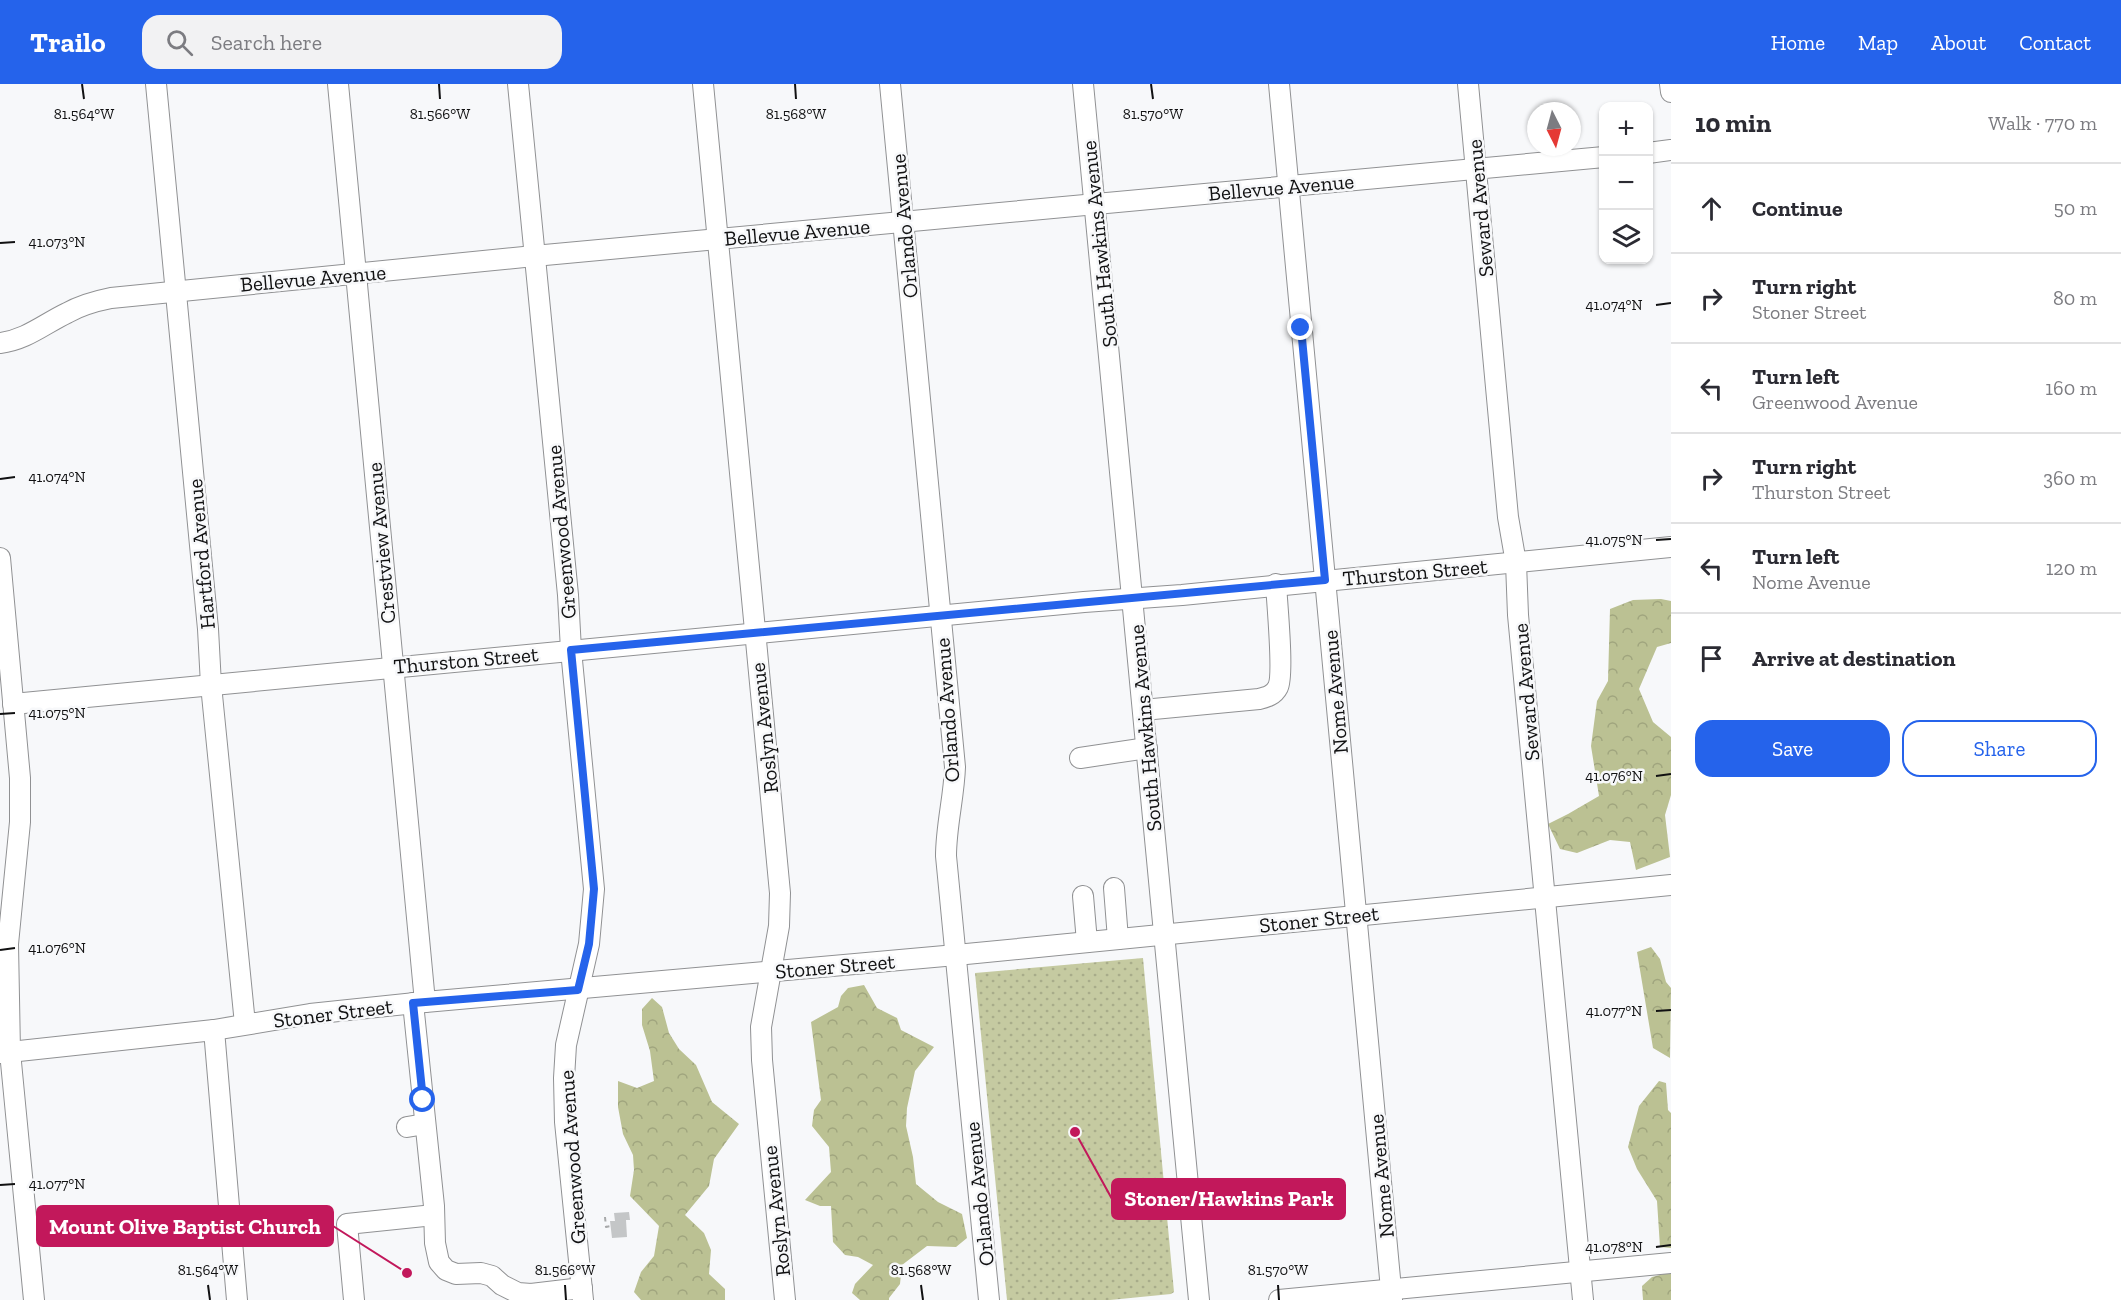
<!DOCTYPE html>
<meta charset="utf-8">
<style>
:root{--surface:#fff;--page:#f2f2f3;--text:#2b2b33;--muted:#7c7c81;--line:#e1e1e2;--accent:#2563eb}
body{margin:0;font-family:"Zilla Slab",serif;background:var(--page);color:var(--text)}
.controls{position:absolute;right:18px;top:18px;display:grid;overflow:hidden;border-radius:12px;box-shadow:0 2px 4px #0004}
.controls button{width:54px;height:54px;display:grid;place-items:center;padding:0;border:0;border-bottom:2px solid var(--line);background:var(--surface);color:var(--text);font:30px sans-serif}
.compass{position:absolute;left:1527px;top:18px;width:54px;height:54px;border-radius:50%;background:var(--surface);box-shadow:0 2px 4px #0004;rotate:174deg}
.stop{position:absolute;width:18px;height:18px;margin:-14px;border:4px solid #2563eb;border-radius:50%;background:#fff}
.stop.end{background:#2563eb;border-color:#fff;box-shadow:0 2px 6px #0008}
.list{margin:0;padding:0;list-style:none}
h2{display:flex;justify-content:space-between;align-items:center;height:78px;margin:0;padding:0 24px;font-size:26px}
h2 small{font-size:20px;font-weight:400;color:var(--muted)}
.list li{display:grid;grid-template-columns:39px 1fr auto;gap:18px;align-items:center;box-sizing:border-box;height:90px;padding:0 24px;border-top:2px solid var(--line)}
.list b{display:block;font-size:22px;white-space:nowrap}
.list p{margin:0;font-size:20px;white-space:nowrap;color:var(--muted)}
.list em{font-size:20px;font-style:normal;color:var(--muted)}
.actions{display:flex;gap:12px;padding:18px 24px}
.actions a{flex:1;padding:14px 0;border:2px solid var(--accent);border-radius:18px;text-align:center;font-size:21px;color:var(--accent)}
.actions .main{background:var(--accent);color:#fff}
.icon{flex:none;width:33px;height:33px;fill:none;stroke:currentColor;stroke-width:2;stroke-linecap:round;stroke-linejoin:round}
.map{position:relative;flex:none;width:1671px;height:1216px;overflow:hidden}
header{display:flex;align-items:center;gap:36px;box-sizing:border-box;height:84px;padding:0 30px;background:var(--accent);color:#fff}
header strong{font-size:28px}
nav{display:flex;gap:33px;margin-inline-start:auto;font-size:21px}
.search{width:420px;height:54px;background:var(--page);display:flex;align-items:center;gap:15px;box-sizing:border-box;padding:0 21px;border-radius:18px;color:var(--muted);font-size:22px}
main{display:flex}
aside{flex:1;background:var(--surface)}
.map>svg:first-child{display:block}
</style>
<header>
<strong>Trailo</strong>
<div class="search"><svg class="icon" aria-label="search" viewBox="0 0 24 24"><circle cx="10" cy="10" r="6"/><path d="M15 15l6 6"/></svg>Search here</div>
<nav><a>Home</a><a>Map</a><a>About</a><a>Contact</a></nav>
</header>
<main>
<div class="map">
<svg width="1671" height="1216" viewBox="0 0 1671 1216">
<defs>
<pattern id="forest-crowns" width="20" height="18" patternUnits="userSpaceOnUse" patternTransform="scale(1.5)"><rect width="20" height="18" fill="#bbc193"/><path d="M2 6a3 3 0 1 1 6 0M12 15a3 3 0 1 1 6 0" fill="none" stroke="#a0a57e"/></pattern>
<pattern id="park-dots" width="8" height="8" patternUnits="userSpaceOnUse" patternTransform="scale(1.5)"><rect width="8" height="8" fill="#c5caa1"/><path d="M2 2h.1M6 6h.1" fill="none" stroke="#a8ac8a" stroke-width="1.8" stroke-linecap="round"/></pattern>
</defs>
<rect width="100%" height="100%" fill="#f7f8fa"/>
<!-- forest -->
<g fill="url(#forest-crowns)">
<path d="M1661,515L1671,517V559L1657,563L1639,605L1653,638L1671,653V711L1665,731L1670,773L1636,786L1630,758L1610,756L1577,769L1560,765L1548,740L1568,730L1599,712L1591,662L1597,617L1608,597L1610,525L1633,516Z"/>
<path d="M1651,863L1660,875L1666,898L1671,904L1670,974L1653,964L1637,868Z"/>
<path d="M864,901L877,924L897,934L901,946L934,963L915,987L907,1024L906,1042L913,1073L916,1100L938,1118L962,1130L967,1154L956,1163L927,1162L902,1181L900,1200L889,1214V1216H860L852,1209L855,1200L873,1181L858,1173L845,1171L833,1158L831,1122H820L805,1116L831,1088L829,1063L812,1042L814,1026L821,1016L811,938L838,923L841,912L848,904Z"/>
<path d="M652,914L662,923L669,949L679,965L696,981L712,1018L739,1040L714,1075L709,1102L685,1131L704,1149L711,1166L709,1190L725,1205V1216H641L634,1208L641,1188L654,1172L659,1142L630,1112L634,1086L633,1071L623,1050L618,1023V997L637,1004L654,997L650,967L642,941V925Z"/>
<path d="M1659,997L1666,999L1668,1026L1671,1029V1164L1660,1163L1657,1117L1637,1085L1628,1063L1639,1022Z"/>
<path d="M1671,1188V1216H1643L1642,1202L1652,1193Z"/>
</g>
<!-- park -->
<path fill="url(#park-dots)" d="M1143,874L1174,1208L1171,1210L1110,1216H1007L975,889Z"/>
<!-- building -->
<path fill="#c4c6c7" d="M629,1128L630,1136H626L627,1153L612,1154L610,1137H615L614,1129Z"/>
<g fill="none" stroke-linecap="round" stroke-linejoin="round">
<defs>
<g id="minor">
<path d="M156,0L208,545L211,601L245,940"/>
<path d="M338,0L425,918"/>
<path d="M518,0L568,511L571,566L594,805L589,860L566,961L564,994L565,1038L583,1216"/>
<path d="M703,0L780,809L779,842L761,943L762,976L785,1216"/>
<path d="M890,0L955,683C954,713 946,742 946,772L989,1216"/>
<path d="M1083,0L1199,1216"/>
<path d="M1279,0L1392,1216"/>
<path d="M1468,0L1508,433L1516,479L1518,531L1583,1216"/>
<path d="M1670,0L1671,8"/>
<path d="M1648,69L1671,66"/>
<path d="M0,259C26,256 44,240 67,229C81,221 96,217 111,214L534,172L1604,73"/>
<path d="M0,474L20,694V738L8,860L10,968L34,1216"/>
<path d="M13,620L1084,518L1182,511L1671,463"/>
<path d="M1143,626L1259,615C1267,613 1274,611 1278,603C1284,590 1277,519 1276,500"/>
<path d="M1080,674L1147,664"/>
<path d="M1114,804L1118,855"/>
<path d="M1083,812L1087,858"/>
<path d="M413,919L434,1122L435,1159L439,1178L446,1186L456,1190L481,1189L492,1192L502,1201L518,1209L531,1210L582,1204"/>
<path d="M214,946L237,1216"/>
<path d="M0,969L214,946L310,930L425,918L956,871L1671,801"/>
<path d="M407,1043L425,1040"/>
<path d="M354,1216L347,1140L434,1131"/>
<path d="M1279,1216L1671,1179"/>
</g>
</defs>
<!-- minor casing -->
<use href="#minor" stroke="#909193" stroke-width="22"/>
<!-- path -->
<path stroke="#a7a8a9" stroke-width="2" stroke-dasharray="4.5 4.5" stroke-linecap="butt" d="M605,1133L606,1143L611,1142"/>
<!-- minor -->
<use href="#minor" stroke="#fff" stroke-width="20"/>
</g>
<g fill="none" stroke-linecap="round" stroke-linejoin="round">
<!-- route -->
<path stroke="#2563eb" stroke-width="8" d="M423,1016L413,919L578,906L589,860L594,805L571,566L1325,496L1301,244"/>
</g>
<!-- ticks -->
<path fill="none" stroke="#111112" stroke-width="2" d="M82,0L84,15M439,0L440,15M795,0L796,15M1151,0L1153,15M0,159L15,158M1656,221L1671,219M0,395L15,393M1656,456L1671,455M0,630L15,629M1656,692L1671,690M0,866L15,864M1656,927L1671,926M0,1101L15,1100M1656,1163L1671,1161M208,1201L210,1216M565,1201L566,1216M921,1201L923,1216M1278,1201L1279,1216"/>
<g text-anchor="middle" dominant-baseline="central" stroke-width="5" stroke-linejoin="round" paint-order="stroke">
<!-- street labels -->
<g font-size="21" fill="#111112" stroke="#f7f8fa">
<text transform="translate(1281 103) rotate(-5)">Bellevue Avenue</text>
<text transform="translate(1480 124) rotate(-95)">Seward Avenue</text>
<text transform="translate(904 142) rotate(-95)">Orlando Avenue</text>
<text transform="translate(797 148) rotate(-5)">Bellevue Avenue</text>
<text transform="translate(1099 160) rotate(-96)">South Hawkins Avenue</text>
<text transform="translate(313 194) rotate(-5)">Bellevue Avenue</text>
<text transform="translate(561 448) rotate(-95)">Greenwood Avenue</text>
<text transform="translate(381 459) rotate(-95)">Crestview Avenue</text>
<text transform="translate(201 470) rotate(-95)">Hartford Avenue</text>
<text transform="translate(1415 488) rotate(-5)">Thurston Street</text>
<text transform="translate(466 576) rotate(-5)">Thurston Street</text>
<text transform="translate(1335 608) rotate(-95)">Nome Avenue</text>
<text transform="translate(1526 608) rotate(-95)">Seward Avenue</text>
<text transform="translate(947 626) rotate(-94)">Orlando Avenue</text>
<text transform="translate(764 644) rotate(-96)">Roslyn Avenue</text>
<text transform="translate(1145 644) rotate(-95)">South Hawkins Avenue</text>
<text transform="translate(1319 835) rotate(-6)">Stoner Street</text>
<text transform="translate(835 882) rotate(-5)">Stoner Street</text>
<text transform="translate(333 929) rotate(-7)">Stoner Street</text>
<text transform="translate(572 1073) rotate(-94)">Greenwood Avenue</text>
<text transform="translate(1381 1092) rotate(-95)">Nome Avenue</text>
<text transform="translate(979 1110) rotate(-96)">Orlando Avenue</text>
<text transform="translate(776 1127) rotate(-96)">Roslyn Avenue</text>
</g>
</g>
<g font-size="15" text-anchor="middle" fill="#111112" stroke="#f7f8fa" stroke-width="5" stroke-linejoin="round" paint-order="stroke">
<text x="84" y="35">81.564°W</text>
<text x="440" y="35">81.566°W</text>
<text x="796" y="35">81.568°W</text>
<text x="1153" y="35">81.570°W</text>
<text x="57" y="163">41.073°N</text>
<text x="1614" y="226">41.074°N</text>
<text x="57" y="398">41.074°N</text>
<text x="1614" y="461">41.075°N</text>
<text x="57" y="634">41.075°N</text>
<text x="1614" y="697">41.076°N</text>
<text x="57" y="869">41.076°N</text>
<text x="1614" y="932">41.077°N</text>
<text x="57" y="1105">41.077°N</text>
<text x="1614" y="1168">41.078°N</text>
<text x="208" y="1191">81.564°W</text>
<text x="565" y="1191">81.566°W</text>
<text x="921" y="1191">81.568°W</text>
<text x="1278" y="1191">81.570°W</text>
</g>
<!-- callouts -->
<path fill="none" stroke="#c2185b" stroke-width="2" d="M1075 1048L1112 1115M407 1189L333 1142"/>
<g fill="#c2185b" stroke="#f7f8fa" stroke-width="2">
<circle cx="1075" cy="1048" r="6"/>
<circle cx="407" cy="1189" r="6"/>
</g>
<g fill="#c2185b" stroke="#c2185b" stroke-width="2">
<rect x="1112" y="1095" width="233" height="40" rx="6"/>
<rect x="37" y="1122" width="296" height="40" rx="6"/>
</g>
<g font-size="22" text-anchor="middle" font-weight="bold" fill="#fff">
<text x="1229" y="1122">Stoner/Hawkins Park</text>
<text x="185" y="1150">Mount Olive Baptist Church</text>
</g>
</svg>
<div class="controls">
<button>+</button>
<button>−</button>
<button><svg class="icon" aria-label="layers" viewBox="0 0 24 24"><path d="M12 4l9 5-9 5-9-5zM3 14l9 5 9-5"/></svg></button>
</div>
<svg class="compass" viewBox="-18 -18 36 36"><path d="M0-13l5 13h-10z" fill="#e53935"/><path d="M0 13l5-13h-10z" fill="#7c7c81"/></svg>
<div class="stop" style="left:423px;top:1016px"></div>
<div class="stop end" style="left:1301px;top:244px"></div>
</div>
<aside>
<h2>10 min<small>Walk · 770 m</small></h2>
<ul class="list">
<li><svg class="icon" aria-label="ahead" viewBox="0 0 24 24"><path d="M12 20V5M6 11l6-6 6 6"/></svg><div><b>Continue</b></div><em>50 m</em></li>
<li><svg class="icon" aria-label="right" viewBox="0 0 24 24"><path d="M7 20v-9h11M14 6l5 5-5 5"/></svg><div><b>Turn right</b><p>Stoner Street</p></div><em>80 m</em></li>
<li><svg class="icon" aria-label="left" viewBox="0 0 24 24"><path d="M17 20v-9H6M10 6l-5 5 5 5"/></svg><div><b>Turn left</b><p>Greenwood Avenue</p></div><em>160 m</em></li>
<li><svg class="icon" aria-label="right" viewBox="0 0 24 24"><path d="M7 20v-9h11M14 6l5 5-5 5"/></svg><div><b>Turn right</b><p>Thurston Street</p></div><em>360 m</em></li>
<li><svg class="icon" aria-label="left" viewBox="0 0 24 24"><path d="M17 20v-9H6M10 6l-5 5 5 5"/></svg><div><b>Turn left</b><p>Nome Avenue</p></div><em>120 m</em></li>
<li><svg class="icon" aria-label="arrive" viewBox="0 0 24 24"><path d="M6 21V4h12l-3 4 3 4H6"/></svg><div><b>Arrive at destination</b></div></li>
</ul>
<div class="actions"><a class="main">Save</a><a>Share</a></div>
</aside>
</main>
